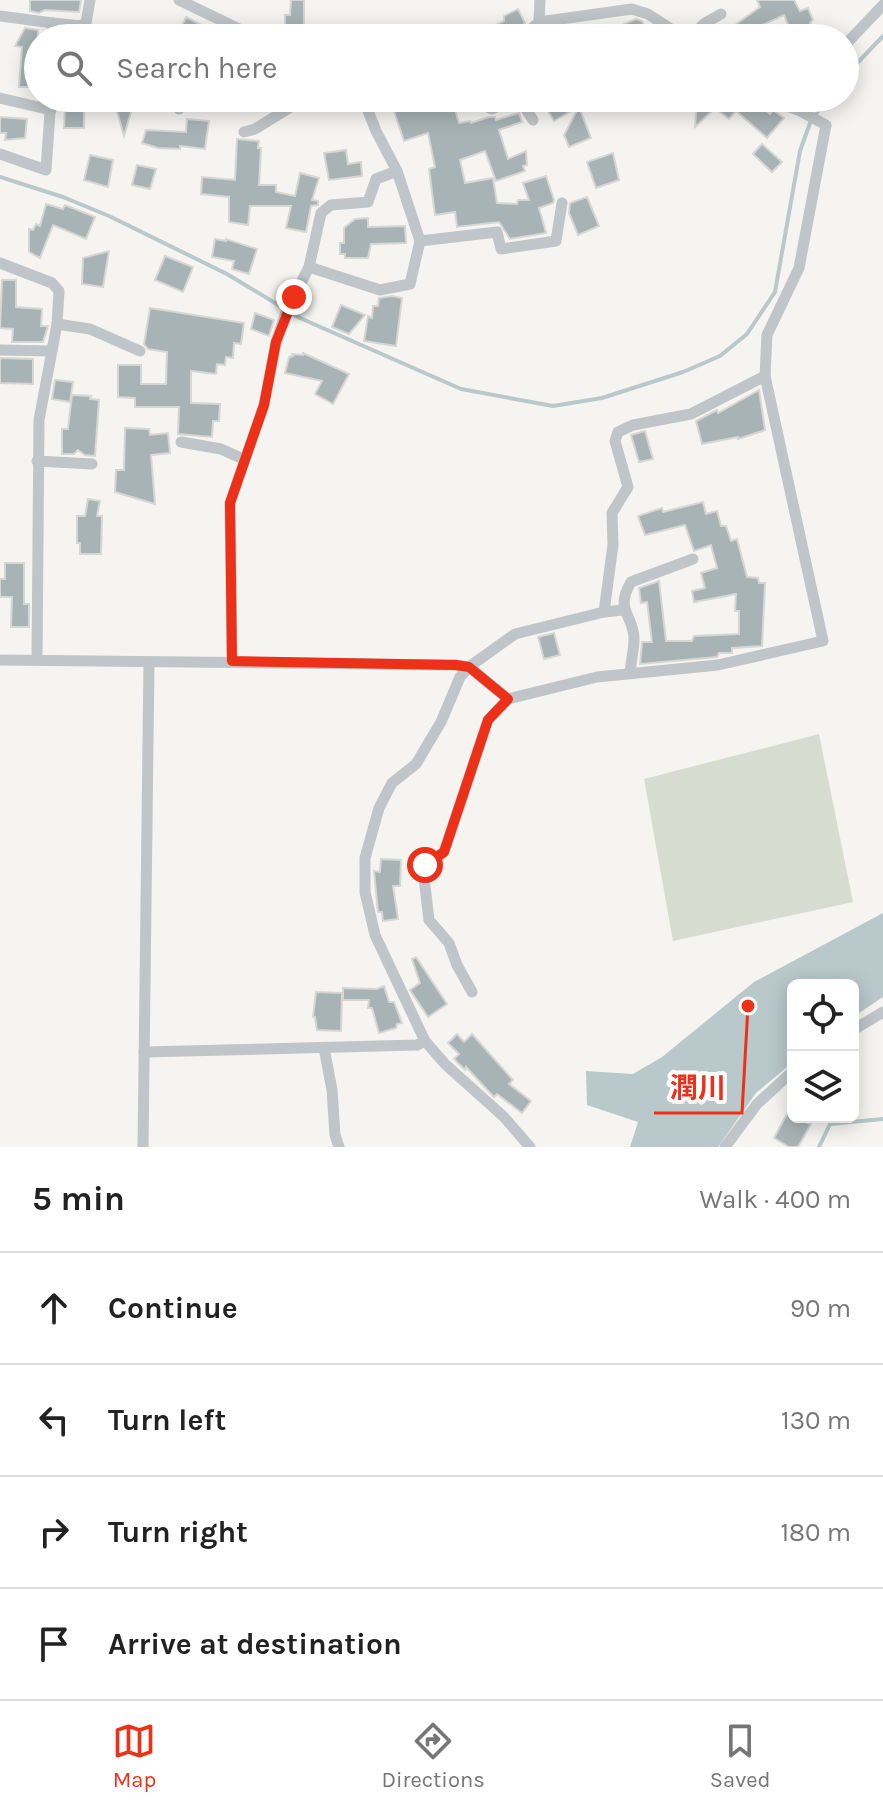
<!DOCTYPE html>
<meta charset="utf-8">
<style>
:root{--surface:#fff;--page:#f6f6f6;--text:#222;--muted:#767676;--line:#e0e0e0;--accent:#ed3018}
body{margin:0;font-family:Karla,"Noto Sans JP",sans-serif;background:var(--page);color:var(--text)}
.controls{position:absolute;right:24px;bottom:24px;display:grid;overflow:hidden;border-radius:12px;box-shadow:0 4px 20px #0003}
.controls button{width:72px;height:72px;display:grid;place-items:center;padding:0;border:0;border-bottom:2px solid var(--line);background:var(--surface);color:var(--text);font:40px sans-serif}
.stop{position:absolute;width:24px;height:24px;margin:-18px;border:6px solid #ed3018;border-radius:50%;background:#fff}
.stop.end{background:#ed3018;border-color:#fff;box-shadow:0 2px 8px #0008}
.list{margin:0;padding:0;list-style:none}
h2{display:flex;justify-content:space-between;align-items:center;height:104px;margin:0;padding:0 32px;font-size:34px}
h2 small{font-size:26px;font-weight:400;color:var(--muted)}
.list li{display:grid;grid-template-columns:52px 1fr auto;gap:24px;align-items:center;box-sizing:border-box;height:112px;padding:0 32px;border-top:2px solid var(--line)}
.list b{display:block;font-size:30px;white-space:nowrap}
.list em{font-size:26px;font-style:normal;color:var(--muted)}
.icon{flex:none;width:44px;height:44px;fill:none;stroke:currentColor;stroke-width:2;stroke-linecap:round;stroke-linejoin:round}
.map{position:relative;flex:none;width:883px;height:1147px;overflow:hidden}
.search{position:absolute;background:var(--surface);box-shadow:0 4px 20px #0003;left:24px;right:24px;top:24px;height:88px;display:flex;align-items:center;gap:20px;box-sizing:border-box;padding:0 28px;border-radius:44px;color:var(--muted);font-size:30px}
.sheet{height:552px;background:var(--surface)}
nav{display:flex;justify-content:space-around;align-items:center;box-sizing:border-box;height:112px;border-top:2px solid var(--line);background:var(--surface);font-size:22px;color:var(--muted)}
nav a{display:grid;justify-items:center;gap:4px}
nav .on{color:var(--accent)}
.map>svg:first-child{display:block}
</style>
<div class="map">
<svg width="883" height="1147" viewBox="0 0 883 1147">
<rect width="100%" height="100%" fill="#f5f4f0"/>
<!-- green -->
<path fill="#d7dcd1" d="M819,734L853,902L673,941L644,779Z"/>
<!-- water -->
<path fill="#b9c8cb" d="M883,913V997L853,1017V985H793V1062L756,1093L718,1147H630L638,1122L587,1105L586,1071L633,1074L662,1057L754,982Z"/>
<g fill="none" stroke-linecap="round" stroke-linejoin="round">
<!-- stream -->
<g stroke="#b9c8cb" stroke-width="4">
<path d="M845,76L883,36"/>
<path d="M0,177L63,197L109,216L227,274L300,318L461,389L553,406L602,398L683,372L720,356L747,334L775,292L800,151L810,123L827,98"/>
<path d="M819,1147L830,1124L883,1119"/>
</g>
</g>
<!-- building -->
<g fill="#a8b3b6" stroke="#d6d6d3" stroke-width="2">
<path d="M30,0H81L79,12L45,10L39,13L30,11Z"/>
<path d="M291,0H304V38H285V15H290Z"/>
<path d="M757,0H794L800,11L808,8L813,20L810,23L816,38H799L798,34L793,36L784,15L762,25L768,38H738L731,28L760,7Z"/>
<path d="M518,9L525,23L513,37L470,38L504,21V16Z"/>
<path d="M186,17L207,28L228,38H191L179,32Z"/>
<path d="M636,19L642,21L649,38H627L624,24Z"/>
<path d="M25,28L38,30L36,87H19L22,47L15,46Z"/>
<path d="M120,98H135L124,136L117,111Z"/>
<path d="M431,98H443L446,109L454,106L459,123L470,121L471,123L489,117H495L496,120L519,113L522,122L499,130L508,159L526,151L527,165L523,166L525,171L496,181L485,151L460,160L465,183L493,178L497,203L517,204L518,200H529L523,183L546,176L554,200L553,203L539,208L546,233L510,239L499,222L457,227L455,212L435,215L429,169L435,167L428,133L404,141L394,111Z"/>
<path d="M564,98H575L578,107L554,121L549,113V106Z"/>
<path d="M700,98H747L755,107L758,103L770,114L773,110L784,118L767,138L736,111L729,119L715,108L695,127L697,102Z"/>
<path d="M69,104H84V128H64L65,106H69Z"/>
<path d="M579,107L591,138L569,147L564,135Z"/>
<path d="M0,117L27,119L25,138L5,140L6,133H0Z"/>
<path d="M187,119L209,121L205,149L180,146V149L158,148L142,143L146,130L186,132Z"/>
<path d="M237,139L259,141L258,148H261L259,185H276V192L295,196L300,173L319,178L312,200L318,201V205L311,206L306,232L286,228L291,206H250L248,225L229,222V197L201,194L202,177L235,180Z"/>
<path d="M762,144L782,162L772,172L753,154Z"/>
<path d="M346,150L348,164L361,162L362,176L329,180L324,153Z"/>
<path d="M613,153L619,180L596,188L587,162Z"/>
<path d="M90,155L113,160L108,187L84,180Z"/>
<path d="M137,165L156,169L150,189L132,185Z"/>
<path d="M587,197L599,226L578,235L569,213L570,203Z"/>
<path d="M46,204L63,209L65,205L95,217L86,239L53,225L40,258L29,252V229L33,230L36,224L40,226Z"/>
<path d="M368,218V227L405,226L406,243L371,244L368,258H345V254H340V243H344V228L355,219Z"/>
<path d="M215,239L226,241V239L257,249L249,274L232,269L234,261L212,257Z"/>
<path d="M109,251L103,287L82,284L83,258Z"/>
<path d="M165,256L193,267L183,292L155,280Z"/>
<path d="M2,280H16V307L42,309L41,326H48L43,342H12L13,329L0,328Z"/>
<path d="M392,296L402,298L396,346L364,341L368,316L372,318L373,306H378L379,298Z"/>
<path d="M341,305L365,315L349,334L332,327Z"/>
<path d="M150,308L244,323L241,344L234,343L233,358L226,357L225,365L217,364L216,374L191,371V403L220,404L219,421H213L212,437L178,434L179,407H135V398L118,397V365H141V384H166L167,352L148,349L144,344Z"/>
<path d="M255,313L274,320L269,336L251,329Z"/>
<path d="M303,353L349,374L333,404L315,394L322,381L285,373L289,357L293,356L292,354L303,355Z"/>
<path d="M0,358L33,359V384L0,383Z"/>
<path d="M55,380L73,382L70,402L52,399Z"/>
<path d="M759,390L765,430L738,439V437L702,444L696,421L717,410L718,413Z"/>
<path d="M72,395L91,396L90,399L99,400L95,456L85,455L78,450L74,454H62V429H68Z"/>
<path d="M125,428L149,429L150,435L168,433L170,453L151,455L155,504L115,492L116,470H124Z"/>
<path d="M645,431L653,459L639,462L631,435Z"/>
<path d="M88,499L100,501L97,516H102L101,554H80V543H77V516H85Z"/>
<path d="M703,502L706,514L717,511L721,526H726L731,541L737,539L747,577L758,578L759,583H765L762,646L732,648V653H719L717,657L640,664L642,642H652L647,602L641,603L639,588L659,581L666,641H692L694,636L739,634V611H735L736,594L694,602L692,591L705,588L701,573L717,568L711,545L694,551L685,525L645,535L638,516L662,508L663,512Z"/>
<path d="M5,563H24V604H29V627H11L12,597H0V579H5Z"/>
<path d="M554,633L560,655L544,659L538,637Z"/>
<path d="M381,859L401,860L400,886H393L398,919L383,921L382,912H378L374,871L380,872Z"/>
<path d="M416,957L447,1004L428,1017L410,990L420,983L412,959Z"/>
<path d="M384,986L389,1002H394L402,1023L397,1024L396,1028L379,1033L372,1008H368L369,1000H343V988L377,989Z"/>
<path d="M316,992L342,993L341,1031L317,1030L315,1017H313Z"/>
<path d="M457,1034L464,1042L472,1034L513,1080L509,1084L531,1101L522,1113L497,1094L494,1097L466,1067L465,1070L454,1059L459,1054L448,1043Z"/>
<path d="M788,1112L793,1117L811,1124L798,1147H789L774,1138Z"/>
</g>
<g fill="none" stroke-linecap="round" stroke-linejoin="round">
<!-- street -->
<g stroke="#bfc5c8" stroke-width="11">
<path d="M179,0L258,38"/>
<path d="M540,0L539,22L632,9L648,14L685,38"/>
<path d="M0,16L53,23"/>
<path d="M52,38L53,23L80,26L86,23L90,0"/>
<path d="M521,38L539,22"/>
<path d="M689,38L705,23L721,14"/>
<path d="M845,45L883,5"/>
<path d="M0,98L51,110"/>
<path d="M467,98L492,109L517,98"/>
<path d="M519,98L533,120"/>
<path d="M366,104L401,98"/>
<path d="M179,109L187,98"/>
<path d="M244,132L255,129L305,98"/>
<path d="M0,154L46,170L51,98"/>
<path d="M420,241L497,232L501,249L556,241L562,203"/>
<path d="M0,263L52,283L59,291L57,324L39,420L37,660"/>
<path d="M309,267L380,290L410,284L420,241L397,171L376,131L363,98"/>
<path d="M57,324L90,329L140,351"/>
<path d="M0,350L52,351"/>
<path d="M181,442L221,449L243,459"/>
<path d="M37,461L92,464"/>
<path d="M604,612L613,545L612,513L628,487L615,441L618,432L633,425L691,414L765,376"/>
<path d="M0,660L456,665L469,667L508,699L597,677L718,665L823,641L765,376L767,335L799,268L826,125L798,110L765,98"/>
<path d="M232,661L230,503L264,405L276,342L285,315L309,267L321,213L331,205L368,202L376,179L397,171"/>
<path d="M630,672C631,661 634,650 634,639C634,615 614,611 631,582L693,559"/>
<path d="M472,992L457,965L449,943L429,920L423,869L425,865L444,852L488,720L508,699"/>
<path d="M853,1030L883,1012"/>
<path d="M324,1048L332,1090L335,1135L339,1147"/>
<path d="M144,1052L417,1045L425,1041"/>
<path d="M143,1147L149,662"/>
<path d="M530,1147L504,1117L445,1064L425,1041L375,935L365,892V858L379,808L392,783L416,764L441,722L460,677L469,667L515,634L604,612L623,610"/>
<path d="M725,1147L757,1104L793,1071"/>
</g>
</g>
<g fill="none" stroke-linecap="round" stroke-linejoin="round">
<!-- route -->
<path stroke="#ed3018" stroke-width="10" d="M294,297L276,342L264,405L230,503L232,661L456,665L469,667L508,699L488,720L444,852L425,865"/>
</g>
<!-- callouts -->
<path fill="none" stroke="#ed3018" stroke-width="3" d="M748 1006L742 1113H654"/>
<circle fill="#ed3018" stroke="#fff" stroke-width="3" cx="748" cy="1006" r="8"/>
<g font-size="28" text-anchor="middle" font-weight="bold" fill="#ed3018" stroke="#fff" stroke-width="8" stroke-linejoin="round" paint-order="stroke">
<text x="698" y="1097">潤川</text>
</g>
</svg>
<div class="controls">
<button><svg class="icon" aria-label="locate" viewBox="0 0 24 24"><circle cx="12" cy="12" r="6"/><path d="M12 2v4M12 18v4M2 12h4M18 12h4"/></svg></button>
<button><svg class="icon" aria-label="layers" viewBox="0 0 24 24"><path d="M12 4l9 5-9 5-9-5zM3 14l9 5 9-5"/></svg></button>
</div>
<div class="stop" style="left:425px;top:865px"></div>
<div class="stop end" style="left:294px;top:297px"></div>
<div class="search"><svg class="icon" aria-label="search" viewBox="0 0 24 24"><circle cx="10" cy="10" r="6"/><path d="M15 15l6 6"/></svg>Search here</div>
</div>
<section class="sheet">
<h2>5 min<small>Walk · 400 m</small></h2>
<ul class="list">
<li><svg class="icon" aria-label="ahead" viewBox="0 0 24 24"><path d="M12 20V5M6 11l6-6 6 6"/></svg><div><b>Continue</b></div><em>90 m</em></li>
<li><svg class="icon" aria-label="left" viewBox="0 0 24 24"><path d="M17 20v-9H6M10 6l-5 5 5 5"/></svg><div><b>Turn left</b></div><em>130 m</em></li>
<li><svg class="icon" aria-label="right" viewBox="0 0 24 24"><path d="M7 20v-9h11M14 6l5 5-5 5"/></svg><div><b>Turn right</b></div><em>180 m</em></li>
<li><svg class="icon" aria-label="arrive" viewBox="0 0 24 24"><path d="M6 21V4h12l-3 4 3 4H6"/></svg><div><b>Arrive at destination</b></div></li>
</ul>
</section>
<nav>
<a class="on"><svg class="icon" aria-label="map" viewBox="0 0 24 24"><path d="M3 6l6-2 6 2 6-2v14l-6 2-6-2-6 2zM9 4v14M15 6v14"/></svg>Map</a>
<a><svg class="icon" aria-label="directions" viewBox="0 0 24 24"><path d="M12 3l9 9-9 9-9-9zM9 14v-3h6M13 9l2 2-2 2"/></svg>Directions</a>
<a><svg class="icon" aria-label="saved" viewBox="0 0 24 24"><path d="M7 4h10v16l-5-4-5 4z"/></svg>Saved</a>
</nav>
